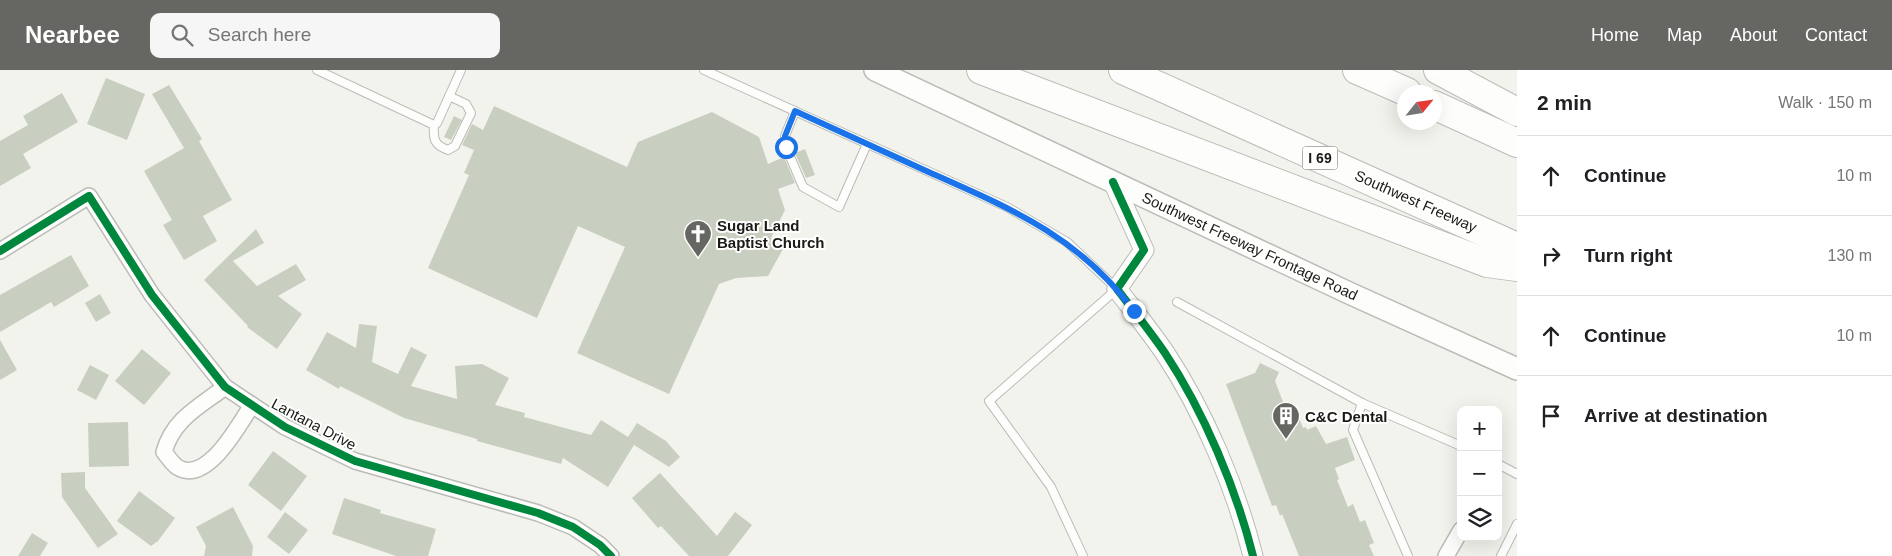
<!DOCTYPE html>
<meta charset="utf-8">
<style>
:root{--surface:#fff;--page:#f6f6f6;--text:#202124;--muted:#757577;--line:#e0e0e0;--accent:#666662}
body{margin:0;font-family:Helvetica,sans-serif;background:var(--page);color:var(--text)}
.controls{position:absolute;right:15px;bottom:15px;display:grid;overflow:hidden;border-radius:10px;box-shadow:0 5px 20px #0002}
.controls button{width:45px;height:45px;display:grid;place-items:center;padding:0;border:0;border-bottom:1px solid var(--line);background:var(--surface);color:var(--text);font:25px sans-serif}
.compass{position:absolute;left:1397px;top:15px;width:45px;height:45px;border-radius:50%;background:var(--surface);box-shadow:0 5px 20px #0002;rotate:60deg}
.stop{position:absolute;width:15px;height:15px;margin:-11px;border:4px solid #1a73e8;border-radius:50%;background:#fff}
.stop.end{background:#1a73e8;border-color:#fff;box-shadow:0 1px 5px #0008}
.list{margin:0;padding:0;list-style:none}
h2{display:flex;justify-content:space-between;align-items:center;height:65px;margin:0;padding:0 20px;font-size:21px}
h2 small{font-size:16px;font-weight:400;color:var(--muted)}
.list li{display:grid;grid-template-columns:32px 1fr auto;gap:15px;align-items:center;box-sizing:border-box;height:80px;padding:0 20px;border-top:1px solid var(--line)}
.list b{display:block;font-size:19px;white-space:nowrap}
.list em{font-size:16px;font-style:normal;color:var(--muted)}
.icon{flex:none;width:28px;height:28px;fill:none;stroke:currentColor;stroke-width:2;stroke-linecap:round;stroke-linejoin:round}
.map{position:relative;flex:none;width:1517px;height:486px;overflow:hidden}
header{display:flex;align-items:center;gap:30px;box-sizing:border-box;height:70px;padding:0 25px;background:var(--accent);color:#fff}
header strong{font-size:24px}
nav{display:flex;gap:28px;margin-inline-start:auto;font-size:18px}
.search{width:350px;height:45px;background:var(--page);display:flex;align-items:center;gap:12px;box-sizing:border-box;padding:0 18px;border-radius:10px;color:var(--muted);font-size:19px}
main{display:flex}
aside{flex:1;background:var(--surface)}
.map>svg:first-child{display:block}
</style>
<header>
<strong>Nearbee</strong>
<div class="search"><svg class="icon" aria-label="search" viewBox="0 0 24 24"><circle cx="10" cy="10" r="6"/><path d="M15 15l6 6"/></svg>Search here</div>
<nav><a>Home</a><a>Map</a><a>About</a><a>Contact</a></nav>
</header>
<main>
<div class="map">
<svg width="1517" height="486" viewBox="0 0 1517 486">
<rect width="100%" height="100%" fill="#f3f3ed"/>
<!-- building -->
<g fill="#c9cfc0">
<path d="M106,8L145,24L127,70L87,54Z"/>
<path d="M169,15L202,69L199,71L232,130L203,146L217,171L184,190L163,155L172,150L144,101L184,78L152,24Z"/>
<path d="M62,23L78,52L23,84L31,98L0,116V71L28,55L23,46Z"/>
<path d="M494,36L627,97L638,72L712,42L759,67L768,94L784,87L795,113L778,119L785,140L771,168L783,179L768,206L736,208L719,214L669,324L577,283L625,177L578,156L537,248L428,198L469,105L464,103L474,80L462,75L472,54L483,60Z"/>
<path d="M454,46L462,50L451,70L444,67Z"/>
<path d="M805,79L815,105L806,108L795,83Z"/>
<path d="M256,159L264,173L233,191L257,216L296,194L306,210L278,226L302,244L277,279L247,257L248,256L204,210Z"/>
<path d="M71,185L89,216L54,237L51,232L0,262V225Z"/>
<path d="M100,224L111,243L96,252L85,233Z"/>
<path d="M359,254L377,256L372,292L398,304L411,277L427,285L411,316L457,329L455,296L482,294L509,308L495,335L525,343L524,347L591,365L601,350L628,367L637,353L666,371L680,387L669,397L634,375L608,417L563,388L561,394L477,371V369L404,348L340,316L339,319L306,300L327,262L356,278Z"/>
<path d="M0,270L17,300L0,310Z"/>
<path d="M142,279L171,303L144,335L115,311Z"/>
<path d="M1260,293L1279,302L1275,311L1285,337L1294,334L1303,358L1306,357L1307,360L1316,356L1326,374L1347,367L1355,390L1335,398L1339,409L1337,410L1348,437L1353,434L1360,452L1365,450L1374,473L1369,475L1374,486H1299L1282,444L1280,446L1276,435L1272,436L1226,314L1255,303Z"/>
<path d="M90,295L109,305L96,330L77,320Z"/>
<path d="M128,352L129,396L89,397L88,353Z"/>
<path d="M273,381L307,406L281,441L248,415Z"/>
<path d="M85,402V418L118,464L98,478L62,427L61,403Z"/>
<path d="M660,403L717,466L735,442L752,455L728,486H689L661,456L658,458L632,428Z"/>
<path d="M139,421L175,448L158,471L151,476L117,451Z"/>
<path d="M344,428L381,440L380,443L436,459L428,486H396L332,464Z"/>
<path d="M233,437L253,476L252,486H204L206,476L196,457Z"/>
<path d="M285,442L308,460L289,484L267,467Z"/>
<path d="M32,463L48,473L40,486H18Z"/>
</g>
<g fill="none" stroke-linecap="round" stroke-linejoin="round">
<defs>
<g id="service">
<path d="M317,0L434,55L437,53L461,0"/>
<path d="M704,0L1007,137L1067,172L1117,219L989,331L1051,417L1083,486"/>
<path d="M795,41L785,66L786,77L803,117L839,137L867,74"/>
<path d="M434,55C433,69 434,75 448,80L455,76L471,43L466,34L449,26"/>
<path d="M1177,232L1362,333L1461,376"/>
<path d="M1362,333L1353,360L1408,486"/>
<path d="M1498,394L1517,404"/>
<path d="M1501,486L1517,454"/>
</g>
<g id="minor">
<path d="M0,181L89,126L152,225L225,317L285,357L355,391L538,443L573,457L600,475L611,486"/>
<path d="M225,317C199,337 173,349 164,382C168,387 172,393 177,397C207,416 239,354 252,335"/>
<path d="M1446,486L1461,460"/>
</g>
<path id="tertiary" d="M1113,112L1144,180L1117,219C1133,240 1150,261 1165,283C1204,342 1236,418 1253,486"/>
<path id="secondary" d="M875,0L1349,223L1517,299"/>
<g id="motorway">
<path d="M981,0L1487,193L1517,197"/>
<path d="M1123,0L1517,177"/>
<path d="M1357,0L1407,22"/>
<path d="M1438,0L1517,42"/>
<path d="M1434,35L1517,73"/>
</g>
</defs>
<!-- service casing -->
<use href="#service" stroke="#bbbbb7" stroke-width="10"/>
<!-- minor casing -->
<use href="#minor" stroke="#bbbbb7" stroke-width="18"/>
<!-- tertiary casing -->
<use href="#tertiary" stroke="#bbbbb7" stroke-width="21"/>
<!-- secondary casing -->
<use href="#secondary" stroke="#bbbbb7" stroke-width="24"/>
<!-- motorway casing -->
<use href="#motorway" stroke="#bbbbb7" stroke-width="30"/>
<!-- service -->
<use href="#service" stroke="#fdfdfc" stroke-width="8"/>
<!-- minor -->
<use href="#minor" stroke="#fdfdfc" stroke-width="15"/>
<!-- tertiary -->
<use href="#tertiary" stroke="#fdfdfc" stroke-width="19"/>
<!-- secondary -->
<use href="#secondary" stroke="#fdfdfc" stroke-width="21"/>
<!-- motorway -->
<use href="#motorway" stroke="#fdfdfc" stroke-width="28"/>
<defs>
<g id="cycleway">
<path d="M1113,112L1144,180L1117,219C1133,240 1150,261 1165,283C1204,342 1236,418 1253,486"/>
<path d="M0,181L89,126L152,225L225,317L285,357L355,391L538,443L573,457L600,475L611,486"/>
</g>
</defs>
<!-- cycleway casing -->
<use href="#cycleway" stroke="#fffffe" stroke-width="11"/>
<!-- cycleway -->
<use href="#cycleway" stroke="#00873e" stroke-width="8"/>
</g>
<g fill="none" stroke-linecap="round" stroke-linejoin="round">
<!-- route -->
<path stroke="#1a73e8" stroke-width="6" d="M786,77L785,66L795,41C841,62 887,83 933,104C1014,140 1079,167 1134,241"/>
</g>
<!-- icons -->
<defs>
<symbol id="church-pin" viewBox="-11 -11 22 30"><path d="M0 17L-7.5 6A9.5 9.5 0 1 1 7.5 6Z" fill="#666662" stroke="#fffffe"/><path d="M-1.2-6h2.4v3.5h3.3v2.4h-3.3V6h-2.4V-.1h-3.3v-2.4h3.3Z" fill="#fff"/></symbol>
<symbol id="building-pin" viewBox="-11 -11 22 30"><path d="M0 17L-7.5 6A9.5 9.5 0 1 1 7.5 6Z" fill="#666662" stroke="#fffffe"/><path d="M-4-6H4V6H1V3H-1V6H-4ZM-2.5-4.3h1.7v1.8h-1.7ZM.8-4.3h1.7v1.8H.8ZM-2.5-1h1.7V.8h-1.7ZM.8-1h1.7V.8H.8Z" fill="#fff"/></symbol>
</defs>
<g fill-rule="evenodd">
<use href="#church-pin" x="682" y="148" width="32" height="43"/>
<use href="#building-pin" x="1270" y="330" width="32" height="43"/>
</g>
<g text-anchor="middle" dominant-baseline="central" stroke-width="4" stroke-linejoin="round" paint-order="stroke">
<!-- shield labels -->
<rect fill="#fffffe" stroke="#5f5f5c" stroke-width="1" x="1302.5" y="76.5" width="35" height="23" rx="4"/>
<g font-size="14" font-weight="bold" fill="#1a1a17">
<text x="1320" y="88">I 69</text>
</g>
<!-- street labels -->
<g font-size="15" fill="#1a1a17" stroke="#fffffe">
<text transform="translate(1416 131) rotate(24)">Southwest Freeway</text>
<text transform="translate(1250 176) rotate(25)">Southwest Freeway Frontage Road</text>
<text transform="translate(314 354) rotate(28)">Lantana Drive</text>
</g>
<!-- poi labels -->
<g font-size="15" font-weight="bold" fill="#1a1a17" stroke="#fffffe" text-anchor="start">
<text x="717" y="155">Sugar Land<tspan x="717" dy="17">Baptist Church</tspan></text>
<text x="1305" y="346">C&amp;C Dental</text>
</g>
</g>
</svg>
<div class="controls">
<button>+</button>
<button>−</button>
<button><svg class="icon" aria-label="layers" viewBox="0 0 24 24"><path d="M12 4l9 5-9 5-9-5zM3 14l9 5 9-5"/></svg></button>
</div>
<svg class="compass" viewBox="-18 -18 36 36"><path d="M0-13l5 13h-10z" fill="#e53935"/><path d="M0 13l5-13h-10z" fill="#757577"/></svg>
<div class="stop" style="left:786px;top:77px"></div>
<div class="stop end" style="left:1134px;top:241px"></div>
</div>
<aside>
<h2>2 min<small>Walk · 150 m</small></h2>
<ul class="list">
<li><svg class="icon" aria-label="ahead" viewBox="0 0 24 24"><path d="M12 20V5M6 11l6-6 6 6"/></svg><div><b>Continue</b></div><em>10 m</em></li>
<li><svg class="icon" aria-label="right" viewBox="0 0 24 24"><path d="M7 20v-9h11M14 6l5 5-5 5"/></svg><div><b>Turn right</b></div><em>130 m</em></li>
<li><svg class="icon" aria-label="ahead" viewBox="0 0 24 24"><path d="M12 20V5M6 11l6-6 6 6"/></svg><div><b>Continue</b></div><em>10 m</em></li>
<li><svg class="icon" aria-label="arrive" viewBox="0 0 24 24"><path d="M6 21V4h12l-3 4 3 4H6"/></svg><div><b>Arrive at destination</b></div></li>
</ul>
</aside>
</main>
